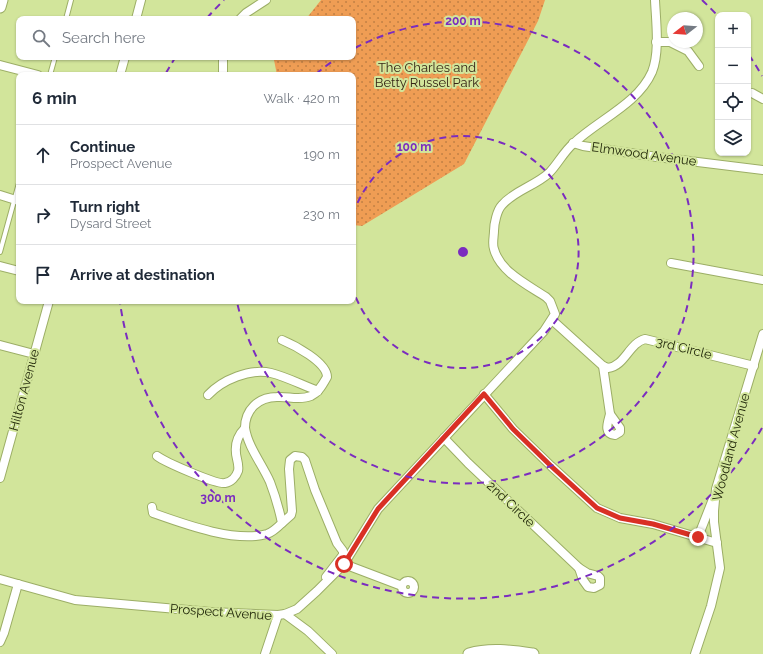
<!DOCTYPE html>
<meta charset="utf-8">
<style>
:root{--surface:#fff;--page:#f6f6f7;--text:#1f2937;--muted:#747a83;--line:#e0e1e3}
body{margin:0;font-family:Raleway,sans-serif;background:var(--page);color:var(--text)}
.controls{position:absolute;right:12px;top:12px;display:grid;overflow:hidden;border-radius:8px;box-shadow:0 1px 3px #0004}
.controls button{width:36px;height:36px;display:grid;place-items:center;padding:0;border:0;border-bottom:1px solid var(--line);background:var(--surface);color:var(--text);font:20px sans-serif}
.compass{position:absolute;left:667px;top:12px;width:36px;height:36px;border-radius:50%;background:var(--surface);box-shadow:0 1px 3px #0004;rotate:253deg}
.stop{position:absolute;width:12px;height:12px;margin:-9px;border:3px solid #d93025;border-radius:50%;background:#fff}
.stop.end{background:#d93025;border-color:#fff;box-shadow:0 1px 4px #0008}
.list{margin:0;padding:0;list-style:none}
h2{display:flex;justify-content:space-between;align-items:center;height:52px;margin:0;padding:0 16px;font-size:17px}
h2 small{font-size:13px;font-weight:400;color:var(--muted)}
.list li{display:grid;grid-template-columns:26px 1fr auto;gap:12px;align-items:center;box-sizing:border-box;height:60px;padding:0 16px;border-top:1px solid var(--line)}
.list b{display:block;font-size:15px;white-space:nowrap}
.list p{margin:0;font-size:13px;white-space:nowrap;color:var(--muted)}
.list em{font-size:13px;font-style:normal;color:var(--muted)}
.icon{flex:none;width:22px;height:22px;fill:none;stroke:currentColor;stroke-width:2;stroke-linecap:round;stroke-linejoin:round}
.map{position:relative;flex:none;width:763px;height:654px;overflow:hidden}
.search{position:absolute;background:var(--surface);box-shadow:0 1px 3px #0004;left:16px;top:16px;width:340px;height:44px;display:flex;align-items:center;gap:10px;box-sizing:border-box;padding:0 14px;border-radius:8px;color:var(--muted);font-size:15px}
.panel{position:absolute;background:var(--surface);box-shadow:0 1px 3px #0004;left:16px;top:72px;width:340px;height:232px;border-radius:8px}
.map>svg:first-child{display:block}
</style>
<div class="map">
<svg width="763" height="654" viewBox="0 0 763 654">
<defs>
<pattern id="park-dots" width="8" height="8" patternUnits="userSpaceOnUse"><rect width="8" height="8" fill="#ef9d54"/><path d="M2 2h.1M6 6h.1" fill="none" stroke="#c18044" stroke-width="1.8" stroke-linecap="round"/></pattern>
</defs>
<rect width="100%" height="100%" fill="#d2e59b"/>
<!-- park -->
<path fill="url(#park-dots)" d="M321,0H545L538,21L464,164L362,226L353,225V75H277L274,60L276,57H353V19H306Z"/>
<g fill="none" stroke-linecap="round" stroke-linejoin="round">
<defs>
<g id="lane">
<path d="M66,19L71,0"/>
<path d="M50,75L55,57"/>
<path d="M0,252L19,183"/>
</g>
<g id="street">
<path d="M136,19L141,0"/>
<path d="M240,19L246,13L266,0"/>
<path d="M656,42H670L688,51L699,66"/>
<path d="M223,57V75"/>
<path d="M0,65L38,75"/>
<path d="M120,75L125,57"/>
<path d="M752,93L763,99"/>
<path d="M573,143L583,146L657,157L763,170"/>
<path d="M0,195L19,201"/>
<path d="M671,263L763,280"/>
<path d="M0,266L19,271"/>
<path d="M552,320L603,366L608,368C625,366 629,343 645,339L754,366"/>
<path d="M0,345L34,354"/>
<path d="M603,366L610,414"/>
<path d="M484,394L513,429L551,466L597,508L620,518L653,524L717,543"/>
<path d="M208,395C222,380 250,368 271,373C287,377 302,385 318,391"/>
<path d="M610,414L620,428V432L615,435C603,434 608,422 610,414Z"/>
<path d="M444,438L468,463L579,568"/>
<path d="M157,456C165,462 217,485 225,483C231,482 236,477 238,471C239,467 238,463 237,459C234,447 236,437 245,428C245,410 258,397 277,397C288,396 299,401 311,396C319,392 323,384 327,377C327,362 294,345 282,340"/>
<path d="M0,478L49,301"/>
<path d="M152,507L153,513C184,524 235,543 267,534C273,532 278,527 282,523C279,509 275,495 270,482C262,464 248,447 245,428"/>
<path d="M282,523L291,515L292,511L289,469L290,460L295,456L302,457L305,460L315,490L337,543L343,551V555L326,577"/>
<path d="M698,537L713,499"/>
<path d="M344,564L402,586"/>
<path d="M579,568L587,573L598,576L600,578V585L594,588L588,587L583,580Z"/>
<path d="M0,579L75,600L211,612L278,615L285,614L297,609L317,591L344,564L378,509L544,331L555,314L550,301L546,297C528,285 500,272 494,249C492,244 494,236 494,231C494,224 497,210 502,205C515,190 535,186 549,173C558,164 564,151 574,143C598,120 638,104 652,72C660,52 656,22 655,0"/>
<circle cx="408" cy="587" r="6"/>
<path d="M285,614L308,631L332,654"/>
<path d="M0,642L4,633L18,584"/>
<path d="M265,654L278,615"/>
<path d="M695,654L711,606L720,568L714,522V511L716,489L763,334"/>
</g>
<g id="secondary">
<path d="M0,7L2,0"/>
<path d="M469,654C490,648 511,651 533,654"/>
</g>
</defs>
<!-- lane casing -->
<use href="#lane" stroke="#9cae66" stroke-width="6"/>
<!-- street casing -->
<use href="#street" stroke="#9cae66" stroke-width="10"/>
<!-- secondary casing -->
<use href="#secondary" stroke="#9cae66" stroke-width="13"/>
<!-- lane -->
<use href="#lane" stroke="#fff" stroke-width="4"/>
<!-- street -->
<use href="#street" stroke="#fff" stroke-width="8"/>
<!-- secondary -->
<use href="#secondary" stroke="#fff" stroke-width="11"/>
</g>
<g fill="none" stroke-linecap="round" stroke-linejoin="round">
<!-- route -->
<path stroke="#d93025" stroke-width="5" d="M344,564L378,509L484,394L513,429L551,466L597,508L620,518L653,524L698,537"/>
</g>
<!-- distance rings -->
<g fill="none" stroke="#7b2cbf" stroke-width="2" stroke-dasharray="7 5">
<path d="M353 214A116 116 0 1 1 353 290"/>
<path d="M316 74A231 231 0 0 1 339 57M355 48A231 231 0 1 1 237 302"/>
<path d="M762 428A347 347 0 0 1 120 303M166 73A347 347 0 0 1 175 58M207 18A347 347 0 0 1 224 0M702 0A347 347 0 0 1 717 15M749 55A347 347 0 0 1 762 76"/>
</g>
<g text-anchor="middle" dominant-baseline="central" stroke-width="4" stroke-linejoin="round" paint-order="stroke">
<!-- park labels -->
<g font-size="13" fill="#362516" stroke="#d2e59b">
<text x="427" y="67">The Charles and<tspan x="427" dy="15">Betty Russel Park</tspan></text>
</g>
<!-- street labels -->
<g font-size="13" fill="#1e2407" stroke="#d2e59b">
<text transform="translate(644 154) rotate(8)">Elmwood Avenue</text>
<text transform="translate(684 348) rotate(14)">3rd Circle</text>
<text transform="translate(24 390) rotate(-75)">Hilton Avenue</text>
<text transform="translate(731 447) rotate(-75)">Woodland Avenue</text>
<text transform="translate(511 504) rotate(43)">2nd Circle</text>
<text transform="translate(221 612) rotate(4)">Prospect Avenue</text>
</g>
</g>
<circle cx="463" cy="252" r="6" fill="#7b2cbf" stroke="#d2e59b" stroke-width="2"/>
<g font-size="12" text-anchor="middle" font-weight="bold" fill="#7b2cbf" stroke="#d2e59b" stroke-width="4" stroke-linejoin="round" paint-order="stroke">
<text x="463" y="25">200 m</text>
<text x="414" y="151">100 m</text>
<text x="218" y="502">300 m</text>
</g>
</svg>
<div class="controls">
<button>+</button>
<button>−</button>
<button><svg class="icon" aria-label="locate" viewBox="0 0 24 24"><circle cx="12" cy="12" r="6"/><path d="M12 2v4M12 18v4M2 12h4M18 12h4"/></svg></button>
<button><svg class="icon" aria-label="layers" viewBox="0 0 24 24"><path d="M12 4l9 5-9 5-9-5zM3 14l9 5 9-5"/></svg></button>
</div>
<svg class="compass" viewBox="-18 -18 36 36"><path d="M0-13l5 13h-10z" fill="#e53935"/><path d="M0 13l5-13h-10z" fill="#747a83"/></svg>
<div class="stop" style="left:344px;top:564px"></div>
<div class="stop end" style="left:698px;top:537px"></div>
<div class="search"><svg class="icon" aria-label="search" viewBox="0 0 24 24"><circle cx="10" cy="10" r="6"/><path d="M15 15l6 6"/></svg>Search here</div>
<section class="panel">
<h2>6 min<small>Walk · 420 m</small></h2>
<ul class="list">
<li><svg class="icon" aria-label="ahead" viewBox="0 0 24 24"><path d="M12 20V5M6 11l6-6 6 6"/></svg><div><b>Continue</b><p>Prospect Avenue</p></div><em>190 m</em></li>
<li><svg class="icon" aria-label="right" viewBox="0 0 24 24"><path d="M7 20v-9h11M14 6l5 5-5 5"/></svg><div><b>Turn right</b><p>Dysard Street</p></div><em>230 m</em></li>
<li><svg class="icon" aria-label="arrive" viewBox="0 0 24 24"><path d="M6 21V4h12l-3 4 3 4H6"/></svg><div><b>Arrive at destination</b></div></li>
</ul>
</section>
</div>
